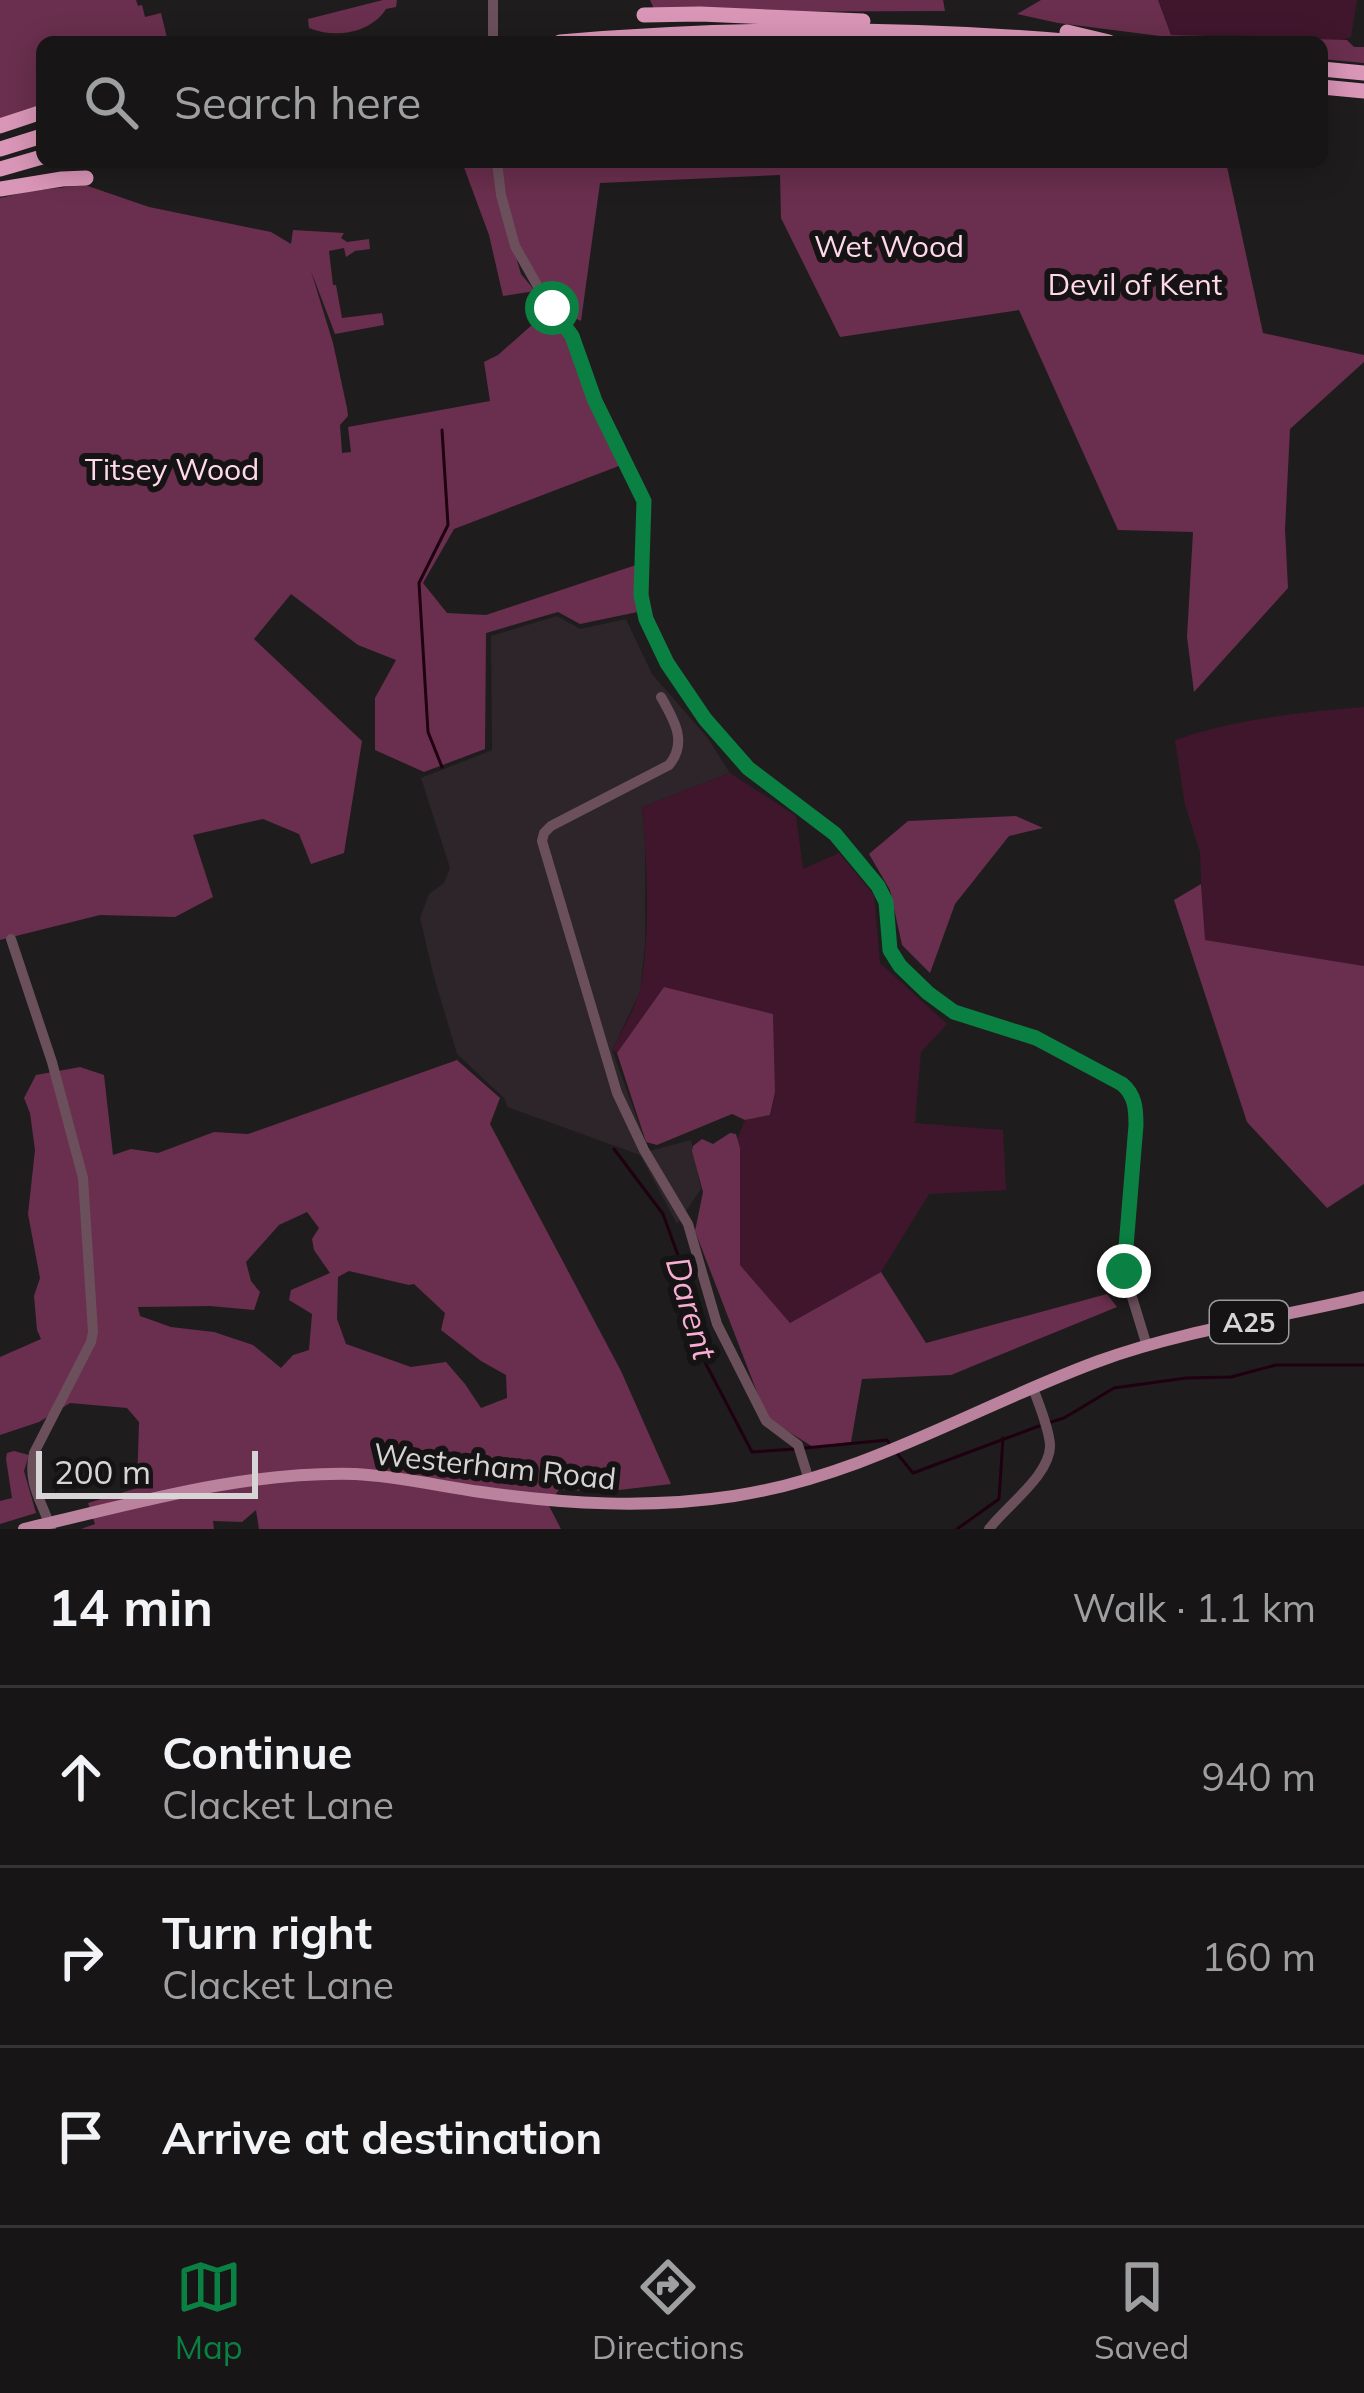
<!DOCTYPE html>
<meta charset="utf-8">
<style>
:root{--surface:#171516;--page:#201e1f;--text:#f1f3f6;--muted:#9e9fa1;--line:#363435;--accent:#0b8043}
body{margin:0;font-family:Mulish,sans-serif;background:var(--page);color:var(--text)}
.scale{position:absolute;left:36px;bottom:30px;width:222px;box-sizing:border-box;padding-left:12px;border:6px solid #d6d4d5;border-top:0;font-size:33px;line-height:42px;white-space:nowrap;color:#d6d4d5;-webkit-text-stroke:9px #151314;paint-order:stroke}
.stop{position:absolute;width:36px;height:36px;margin:-27px;border:9px solid #0b8043;border-radius:50%;background:#fff}
.stop.end{background:#0b8043;border-color:#fff;box-shadow:0 3px 12px #0008}
.list{margin:0;padding:0;list-style:none}
h2{display:flex;justify-content:space-between;align-items:center;height:156px;margin:0;padding:0 48px;font-size:51px}
h2 small{font-size:39px;font-weight:400;color:var(--muted)}
.list li{display:grid;grid-template-columns:78px 1fr auto;gap:36px;align-items:center;box-sizing:border-box;height:180px;padding:0 48px;border-top:3px solid var(--line)}
.list b{display:block;font-size:45px;white-space:nowrap}
.list p{margin:0;font-size:39px;white-space:nowrap;color:var(--muted)}
.list em{font-size:39px;font-style:normal;color:var(--muted)}
.icon{flex:none;width:66px;height:66px;fill:none;stroke:currentColor;stroke-width:2;stroke-linecap:round;stroke-linejoin:round}
.map{position:relative;flex:none;width:1364px;height:1529px;overflow:hidden}
.search{position:absolute;background:var(--surface);box-shadow:0 6px 30px #0003;left:36px;right:36px;top:36px;height:132px;display:flex;align-items:center;gap:30px;box-sizing:border-box;padding:0 42px;border-radius:18px;color:var(--muted);font-size:45px}
.sheet{height:696px;background:var(--surface)}
nav{display:flex;justify-content:space-around;align-items:center;box-sizing:border-box;height:168px;border-top:3px solid var(--line);background:var(--surface);font-size:33px;color:var(--muted)}
nav a{display:grid;justify-items:center;gap:6px}
nav .on{color:var(--accent)}
.map>svg:first-child{display:block}
</style>
<div class="map">
<svg width="1364" height="1529" viewBox="0 0 1364 1529">
<rect width="100%" height="100%" fill="#1f1c1d"/>
<!-- built -->
<path fill="#2d2529" d="M557,616L580,629L626,619L652,674L707,737L730,773L642,807L645,843V946L640,992L612,1050L649,1151L691,1140L701,1189L677,1224L640,1155L507,1107L505,1099L457,1054L434,977L420,918L429,894L444,883L450,868L421,778L492,750L491,636Z"/>
<!-- green -->
<g fill="#40162d">
<path d="M1158,0H1357L1351,37C1324,48 1286,37 1257,36C1228,35 1199,36 1171,35Z"/>
<path d="M1364,707V966L1204,940L1200,852L1185,805L1175,740C1236,719 1300,712 1364,707Z"/>
<path d="M730,773L796,816L803,869L839,853L874,895L880,963L947,1024L921,1052L915,1123L1003,1130L1006,1190L929,1194L881,1272L790,1323L740,1265V1148L737,1140L745,1120L771,1115L775,1092L773,1014L664,987L617,1053L612,1050C621,1031 635,1010 640,989C651,940 647,858 642,807Z"/>
</g>
<!-- forest -->
<g fill="#6a2f4e" fill-rule="evenodd">
<path d="M0,0H136L138,6L142,5L145,17L161,13L168,42H42V105L0,119Z"/>
<path d="M383,0H397L396,7L386,9C371,33 335,39 309,28L308,19Z"/>
<path d="M650,0H943L945,11L661,12L654,9Z"/>
<path d="M1041,0H1158L1171,35L1347,40L1354,47H1364V63L1322,59V42H1207L1058,23L1017,14Z"/>
<path d="M462,162H1226L1263,333L1364,355V362L1290,429L1285,529L1288,588L1194,692L1187,637L1193,532L1118,530L1019,310L840,337L781,218L780,175L600,183L581,321L555,309L624,464L454,529L423,583L447,613L486,615L636,565L647,610L580,624L558,612L486,633L485,749L424,772L375,750V698L396,660L358,645L291,594L254,639L362,741L344,853L311,864L299,834L263,819L193,835L213,897L175,917L100,915L0,940V198L31,191L85,185L149,207L271,232L291,244L293,230L344,233L341,238L347,242L369,239L370,249L355,251L346,257L344,248L329,251L333,285H336L342,318L382,313L384,325L335,334L311,271L333,343L347,408L348,416L340,425L342,453L351,452L348,427L490,401L484,362L498,355L551,308L511,240L521,274L535,291L503,296L489,235Z"/>
<path d="M1016,816L1043,828L1009,836L955,904L930,973L902,945L890,890L869,854L908,821Z"/>
<path d="M1201,884L1205,940L1364,966V1184L1327,1208L1247,1122L1174,900Z"/>
<path d="M664,987L773,1014L775,1092L770,1115L745,1120L732,1114L657,1145L646,1142L617,1053Z"/>
<path d="M457,1060L500,1098L490,1124L621,1371L671,1484L610,1491L559,1490L548,1504L561,1529H259L256,1510L242,1522L213,1521L214,1529H81L95,1524L88,1503L137,1488L139,1422L127,1408L70,1403L39,1422L0,1435V1357L41,1339L37,1330L34,1296L40,1278L28,1214L35,1150L30,1113L24,1098L36,1075L80,1067L104,1075L113,1155L131,1149L158,1153L214,1132L248,1134ZM307,1212L319,1228L312,1239L314,1250L330,1273L291,1290L289,1300L312,1314L309,1350L293,1355L281,1368L253,1345L214,1332L171,1327L140,1316L138,1307L210,1306L254,1310L260,1292L251,1281L246,1262L279,1225ZM349,1271L409,1285L414,1284L445,1313L441,1330L481,1361L506,1375L507,1398L481,1408L465,1384L446,1362L411,1367L346,1344L337,1319L338,1277Z"/>
<path d="M730,1133L736,1134L740,1148V1265L790,1323L881,1272L926,1343L1107,1294L1117,1307L951,1375L862,1379L851,1442L813,1447L767,1418L695,1231L703,1192L692,1151L693,1146L702,1139L713,1144Z"/>
<path d="M14,1451L29,1455L24,1471L36,1513L0,1524V1501L12,1498L6,1459L7,1453Z"/>
</g>
<g fill="none" stroke-linecap="round" stroke-linejoin="round">
<!-- stream -->
<g stroke="#1f0010" stroke-width="3">
<path d="M442,430L448,525L419,583L428,732L442,767"/>
<path d="M614,1149L663,1214L699,1313L697,1347L752,1452L795,1449"/>
<path d="M1051,1422L1064,1418L1114,1388L1186,1378L1231,1377L1276,1365H1364"/>
<path d="M805,1448L887,1440L889,1443"/>
<path d="M895,1451L913,1473L1039,1426"/>
<path d="M957,1529L999,1499L1003,1438"/>
</g>
<!-- minor -->
<g stroke="#6b505c" stroke-width="10">
<path d="M493,0V42"/>
<path d="M497,162L501,195L515,246L541,292L571,336L595,402L644,501L643,609L667,663L689,696L742,762L835,834L878,886L886,902L889,943L893,955L928,993L960,1014L1041,1041L1122,1084L1132,1095L1136,1125L1124,1271L1147,1346"/>
<path d="M661,697C674,720 688,742 669,765L551,826L544,833L542,841L617,1093L644,1150L688,1224L717,1324L766,1421L798,1445L809,1480"/>
<path d="M11,939L52,1062L83,1178L93,1332L91,1342L34,1453C27,1484 42,1501 51,1529"/>
<path d="M989,1529C1006,1506 1052,1474 1050,1444C1048,1425 1039,1405 1033,1388"/>
</g>
<!-- major -->
<path stroke="#ba829d" stroke-width="12" d="M24,1529C133,1504 242,1471 355,1474C398,1476 438,1486 481,1492C565,1504 649,1509 734,1496C865,1476 976,1406 1099,1361C1184,1330 1276,1318 1364,1297"/>
<!-- highway -->
<g stroke="#da96b7" stroke-width="15">
<path d="M644,15L700,14L863,21"/>
<path d="M1067,32L1109,42"/>
<path d="M560,42C732,27 904,27 1076,42"/>
<path d="M1322,69L1364,73"/>
<path d="M1322,87L1364,91"/>
<path d="M0,126L42,112"/>
<path d="M0,149L42,136"/>
<path d="M0,169L42,157"/>
<path d="M0,189L62,179L86,178"/>
</g>
</g>
<g fill="none" stroke-linecap="round" stroke-linejoin="round">
<!-- route -->
<path stroke="#0b8043" stroke-width="15" d="M552,308L572,336L595,401L644,501L641,595L646,619L667,663L705,719L748,768L835,834L878,886L886,902L890,950L900,966L928,993L954,1012L1036,1038L1122,1084C1135,1095 1136,1108 1136,1125L1124,1271"/>
</g>
<g text-anchor="middle" dominant-baseline="central" stroke-width="12" stroke-linejoin="round" paint-order="stroke">
<!-- shield labels -->
<rect fill="#151314" stroke="#9c9a9b" stroke-width="3" x="1210" y="1301" width="78" height="42" rx="9"/>
<g font-size="27" font-weight="bold" fill="#d6d4d5">
<text x="1249" y="1322">A25</text>
</g>
<!-- park labels -->
<g font-size="30" fill="#ffd8ea" stroke="#151314">
<text x="889" y="246">Wet Wood</text>
<text x="1135" y="284">Devil of Kent</text>
<text x="172" y="469">Titsey Wood</text>
</g>
<!-- street labels -->
<g font-size="30" fill="#d6d4d5" stroke="#151314">
<text transform="translate(495 1466) rotate(6)">Westerham Road</text>
</g>
<!-- water labels -->
<g font-size="33" font-style="italic" fill="#f8aed2" stroke="#151314">
<text transform="translate(692 1308) rotate(74)">Darent</text>
</g>
</g>
</svg>
<div class="scale">200 m</div>
<div class="stop" style="left:552px;top:308px"></div>
<div class="stop end" style="left:1124px;top:1271px"></div>
<div class="search"><svg class="icon" aria-label="search" viewBox="0 0 24 24"><circle cx="10" cy="10" r="6"/><path d="M15 15l6 6"/></svg>Search here</div>
</div>
<section class="sheet">
<h2>14 min<small>Walk · 1.1 km</small></h2>
<ul class="list">
<li><svg class="icon" aria-label="ahead" viewBox="0 0 24 24"><path d="M12 20V5M6 11l6-6 6 6"/></svg><div><b>Continue</b><p>Clacket Lane</p></div><em>940 m</em></li>
<li><svg class="icon" aria-label="right" viewBox="0 0 24 24"><path d="M7 20v-9h11M14 6l5 5-5 5"/></svg><div><b>Turn right</b><p>Clacket Lane</p></div><em>160 m</em></li>
<li><svg class="icon" aria-label="arrive" viewBox="0 0 24 24"><path d="M6 21V4h12l-3 4 3 4H6"/></svg><div><b>Arrive at destination</b></div></li>
</ul>
</section>
<nav>
<a class="on"><svg class="icon" aria-label="map" viewBox="0 0 24 24"><path d="M3 6l6-2 6 2 6-2v14l-6 2-6-2-6 2zM9 4v14M15 6v14"/></svg>Map</a>
<a><svg class="icon" aria-label="directions" viewBox="0 0 24 24"><path d="M12 3l9 9-9 9-9-9zM9 14v-3h6M13 9l2 2-2 2"/></svg>Directions</a>
<a><svg class="icon" aria-label="saved" viewBox="0 0 24 24"><path d="M7 4h10v16l-5-4-5 4z"/></svg>Saved</a>
</nav>
